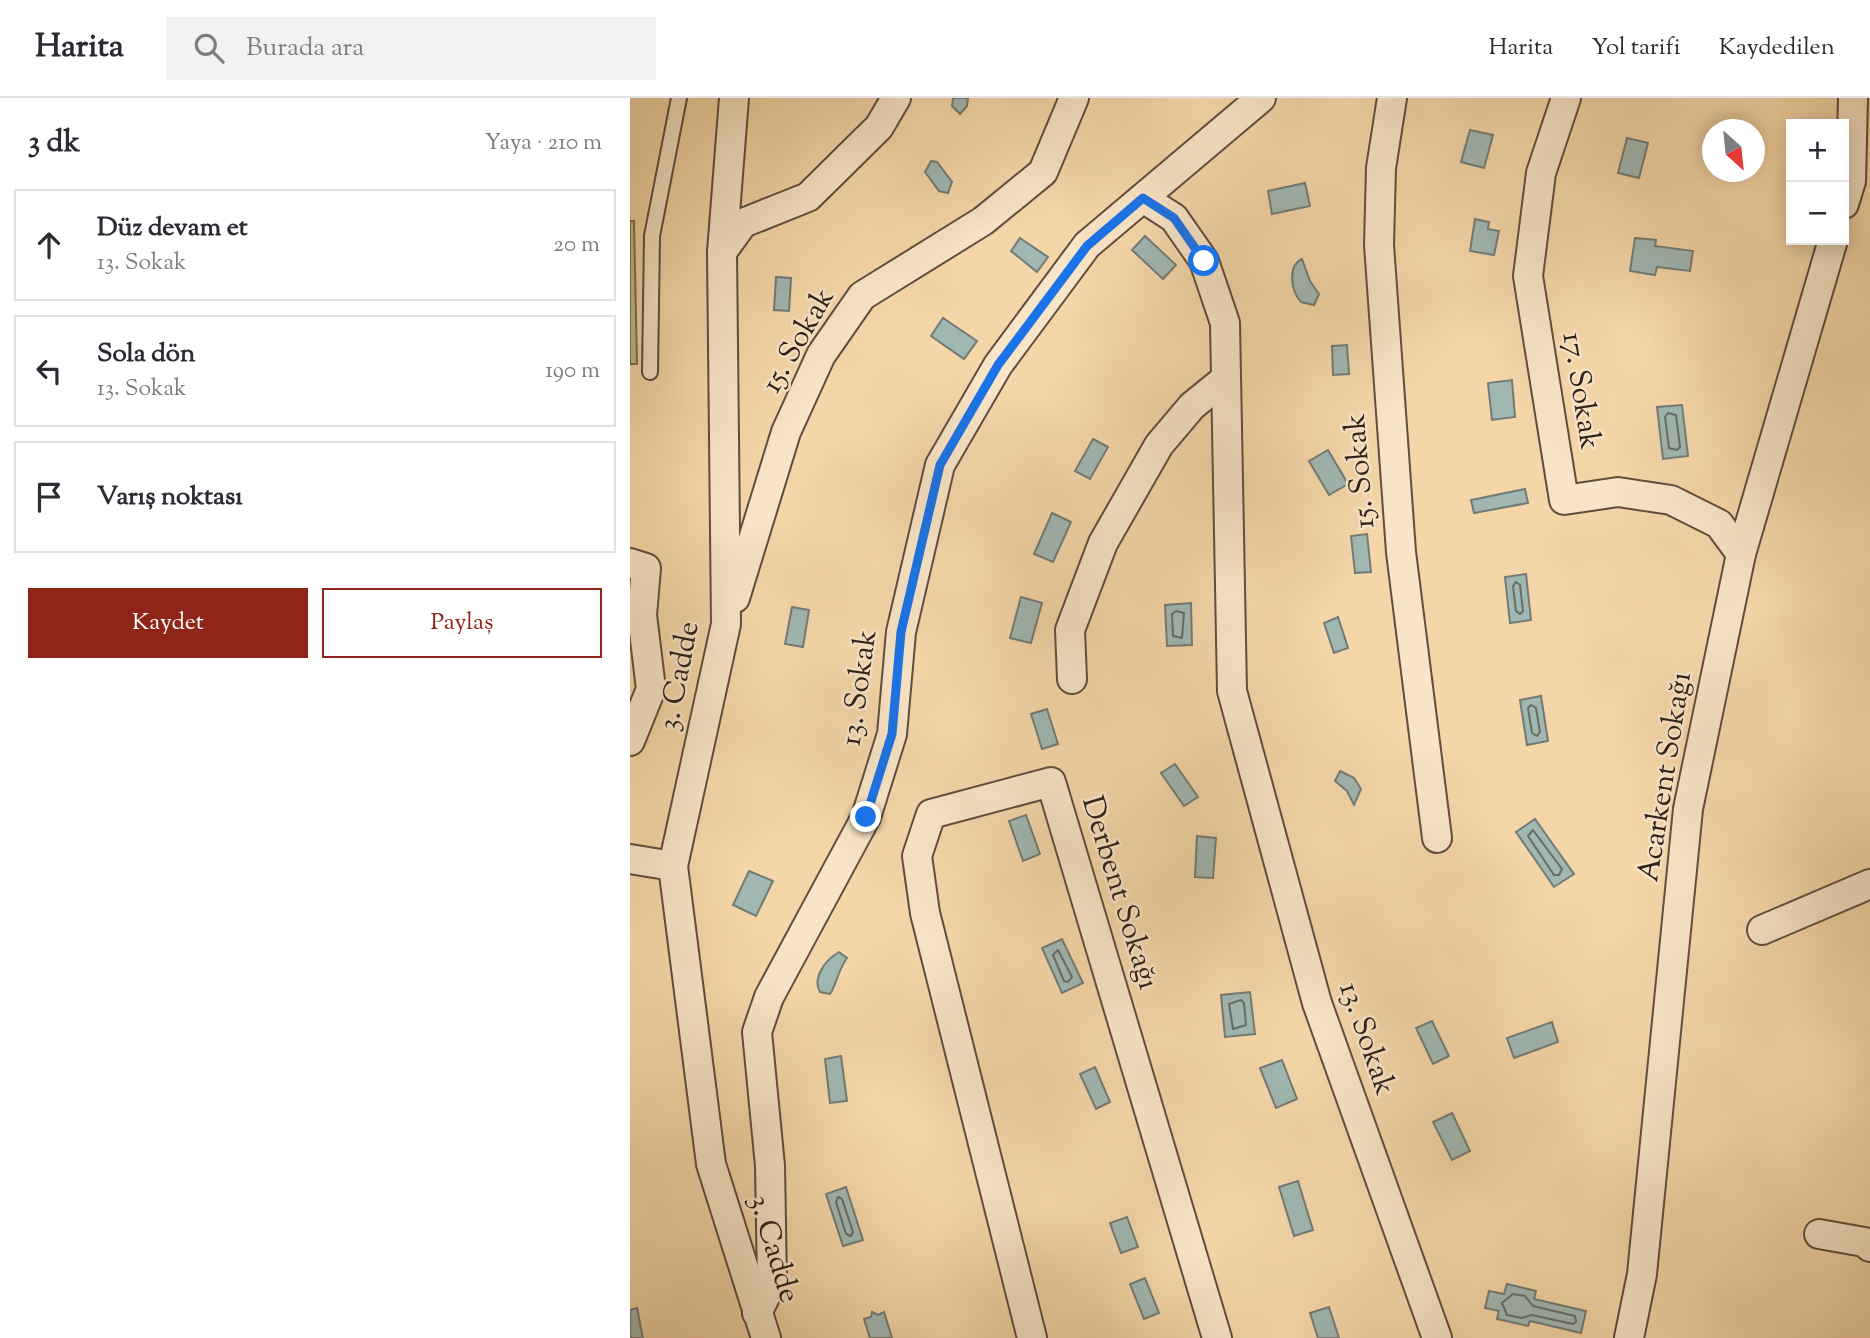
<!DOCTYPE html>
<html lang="tr">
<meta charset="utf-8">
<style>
:root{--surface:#fff;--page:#f2f2f3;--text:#2b2b33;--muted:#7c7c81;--line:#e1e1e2;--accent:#8f2418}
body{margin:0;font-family:"Sorts Mill Goudy",serif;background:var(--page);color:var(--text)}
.controls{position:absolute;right:21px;top:21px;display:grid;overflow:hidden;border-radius:0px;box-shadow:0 4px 18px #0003}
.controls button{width:63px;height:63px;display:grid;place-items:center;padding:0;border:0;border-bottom:2px solid var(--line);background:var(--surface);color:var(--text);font:35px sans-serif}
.compass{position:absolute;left:1072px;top:21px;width:63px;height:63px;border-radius:50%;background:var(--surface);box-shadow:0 4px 18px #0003;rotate:153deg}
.stop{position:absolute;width:21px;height:21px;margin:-16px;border:5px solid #1a73e8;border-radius:50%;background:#fff}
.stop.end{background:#1a73e8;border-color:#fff;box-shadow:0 2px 7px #0008}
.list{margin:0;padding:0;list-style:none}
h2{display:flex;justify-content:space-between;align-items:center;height:91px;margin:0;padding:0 28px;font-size:30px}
h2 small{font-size:23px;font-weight:400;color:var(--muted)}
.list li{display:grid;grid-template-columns:46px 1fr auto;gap:21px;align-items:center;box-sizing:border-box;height:112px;margin:0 14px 14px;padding:0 14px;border:2px solid var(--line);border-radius:0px}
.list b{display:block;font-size:26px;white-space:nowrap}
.list p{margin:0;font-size:23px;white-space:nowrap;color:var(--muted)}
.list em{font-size:23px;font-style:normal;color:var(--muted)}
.actions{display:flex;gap:14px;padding:21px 28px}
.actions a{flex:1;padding:16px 0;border:2px solid var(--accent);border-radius:0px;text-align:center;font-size:24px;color:var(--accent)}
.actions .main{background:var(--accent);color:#fff}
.icon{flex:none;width:38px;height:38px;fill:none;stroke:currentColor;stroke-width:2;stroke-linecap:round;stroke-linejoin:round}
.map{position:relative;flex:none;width:1240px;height:1240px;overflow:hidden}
header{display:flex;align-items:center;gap:42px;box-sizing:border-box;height:98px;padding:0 35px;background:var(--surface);border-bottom:2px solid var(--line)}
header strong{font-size:33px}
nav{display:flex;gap:38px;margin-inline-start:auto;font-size:24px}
.search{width:490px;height:63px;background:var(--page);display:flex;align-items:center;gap:18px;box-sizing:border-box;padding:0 24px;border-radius:0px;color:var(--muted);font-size:26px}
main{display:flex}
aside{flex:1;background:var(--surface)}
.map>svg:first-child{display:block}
</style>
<header>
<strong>Harita</strong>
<div class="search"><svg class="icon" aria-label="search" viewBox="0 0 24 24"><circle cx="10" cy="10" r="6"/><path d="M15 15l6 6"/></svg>Burada ara</div>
<nav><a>Harita</a><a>Yol tarifi</a><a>Kaydedilen</a></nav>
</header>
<main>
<aside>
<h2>3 dk<small>Yaya · 210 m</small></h2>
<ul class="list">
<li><svg class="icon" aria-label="ahead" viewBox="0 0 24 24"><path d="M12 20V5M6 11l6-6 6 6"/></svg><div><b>Düz devam et</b><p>13. Sokak</p></div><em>20 m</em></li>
<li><svg class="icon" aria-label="left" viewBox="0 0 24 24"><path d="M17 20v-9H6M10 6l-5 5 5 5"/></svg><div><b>Sola dön</b><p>13. Sokak</p></div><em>190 m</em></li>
<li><svg class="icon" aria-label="arrive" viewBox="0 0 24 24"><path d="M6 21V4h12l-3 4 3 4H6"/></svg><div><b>Varış noktası</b></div></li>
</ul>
<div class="actions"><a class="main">Kaydet</a><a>Paylaş</a></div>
</aside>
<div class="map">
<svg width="1240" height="1240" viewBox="0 0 1240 1240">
<rect width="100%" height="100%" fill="#f5d6a8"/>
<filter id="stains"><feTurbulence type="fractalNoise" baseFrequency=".00286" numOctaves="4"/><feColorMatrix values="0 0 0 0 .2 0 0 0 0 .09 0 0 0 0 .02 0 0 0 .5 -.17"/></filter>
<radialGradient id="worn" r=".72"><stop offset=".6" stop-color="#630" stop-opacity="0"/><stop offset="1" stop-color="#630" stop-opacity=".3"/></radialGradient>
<!-- green -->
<path fill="#bfbd85" stroke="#766f50" stroke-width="2" d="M0,123H4L7,266H0Z"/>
<!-- water -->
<g fill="#a0b7b2" stroke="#727b75" stroke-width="2">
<path d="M323,0H338L337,8L330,16L322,8Z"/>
<path d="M840,32L863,37L854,70L831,64Z"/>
<path d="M997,40L1018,45L1009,80L988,75Z"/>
<path d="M301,63L307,64L322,84L318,95L309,93L295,74Z"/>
<path d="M675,85L680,108L642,116L638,93Z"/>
<path d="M845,121L859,124L858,131L869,133L864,157L840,153Z"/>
<path d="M515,138L546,167L533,181L502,152Z"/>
<path d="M390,140L418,159L407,174L381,153Z"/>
<path d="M1005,140L1026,142L1025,148L1063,153L1060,173L1027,169L1025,177L1000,173Z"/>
<path d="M672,161L680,183L689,196L684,207L671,204C661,193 657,168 672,161Z"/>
<path d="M146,179L161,180L159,213L144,212Z"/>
<path d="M313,220L347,243L334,261L301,238Z"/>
<path d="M717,247L719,276L703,277L702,248Z"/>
<path d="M882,282L885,319L862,322L858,285Z"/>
<path d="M1052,307L1058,358L1033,361L1027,309Z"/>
<path d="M463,341L478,349L460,381L445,373Z"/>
<path d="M698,352L718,386L699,397L679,363Z"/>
<path d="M895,391L898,405L844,415L841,402Z"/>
<path d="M422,415L441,424L423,464L404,456Z"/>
<path d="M737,436L741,474L725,475L721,438Z"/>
<path d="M896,476L901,522L880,525L875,479Z"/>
<path d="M391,499L412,505L401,545L380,540Z"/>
<path d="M561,505L562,547L537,548L535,507Z"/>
<path d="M162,509L179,512L173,549L155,546Z"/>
<path d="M708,519L718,550L704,555L694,525Z"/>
<path d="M911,598L918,643L897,647L890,602Z"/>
<path d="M417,611L428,646L412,651L401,616Z"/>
<path d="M545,666L568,699L554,708L531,675Z"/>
<path d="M710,673L724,680L731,691L724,707L717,693L705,683Z"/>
<path d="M396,717L410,756L393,763L379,723Z"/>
<path d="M905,721L944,776L924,789L886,734Z"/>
<path d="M567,738L586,740L583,780L565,779Z"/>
<path d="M119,773L143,783L126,818L103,807Z"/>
<path d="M432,841L453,885L432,895L412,850Z"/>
<path d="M209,854L217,860C208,872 206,888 200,896L190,894C182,880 195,862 209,854Z"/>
<path d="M620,894L625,936L595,939L591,897Z"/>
<path d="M802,923L819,958L803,966L786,930Z"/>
<path d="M922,924L928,944L884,960L877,940Z"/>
<path d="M211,958L217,1003L200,1005L195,961Z"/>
<path d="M652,962L667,1001L646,1010L630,970Z"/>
<path d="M465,969L480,1004L466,1011L450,976Z"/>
<path d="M822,1015L840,1053L822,1062L803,1024Z"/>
<path d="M668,1083L683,1132L664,1138L649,1089Z"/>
<path d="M216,1089L233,1142L213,1148L196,1096Z"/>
<path d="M497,1119L508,1149L491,1155L480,1125Z"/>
<path d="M515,1180L529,1215L514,1221L500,1186Z"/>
<path d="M877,1186L906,1193L904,1201L956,1213L951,1235L900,1223L898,1228L867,1221L869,1213L855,1210L859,1193L874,1196Z"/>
<path d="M699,1209L709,1240H688L680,1215Z"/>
<path d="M7,1210L13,1240H0V1212Z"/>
<path d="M242,1214L248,1217L254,1214L262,1240H240L234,1221L241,1219Z"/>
</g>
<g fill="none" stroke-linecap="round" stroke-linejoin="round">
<!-- shore -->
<g stroke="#666c66" stroke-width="2">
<path d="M1038,315L1046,317L1050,349L1047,352L1039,350L1035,319Z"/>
<path d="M886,484L890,487L893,513L890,516L886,513L883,488Z"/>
<path d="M546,513L554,515L552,540L543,538L542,516Z"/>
<path d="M901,607L906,610L910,634L907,638L902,635L898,610Z"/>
<path d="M903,732L932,771L929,777H924L898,738Z"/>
<path d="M428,852L442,879L438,884L434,883L423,857Z"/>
<path d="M611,902L614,905L616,927L603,931L599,906Z"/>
<path d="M208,1099L212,1101L223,1134L221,1138L216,1136L206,1104Z"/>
<path d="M883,1196L895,1198L903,1208L945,1218L946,1224L943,1226L902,1217L892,1220L877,1217L872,1205Z"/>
</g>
<defs>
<path id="lane" d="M20,274L22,138L49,0"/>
<g id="street">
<path d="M104,0L92,154L96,526L43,768L81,1066L136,1240"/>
<path d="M762,0L751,70L749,147L771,454L807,740"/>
<path d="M936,0L911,75L898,178L934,402L988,394L1041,402L1089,426L1111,456"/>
<path d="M513,100L544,120L574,163L595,225L602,593L687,905L807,1240"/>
<path d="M1214,106L1221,83L1223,0"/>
<path d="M92,154L113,125L178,99L249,29L266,0"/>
<path d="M0,465L16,470L12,517L21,591L0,643"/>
<path d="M105,500L156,334L191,257L232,198L353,123L413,74L444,0"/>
<path d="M442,581L440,532L473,445L529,347L562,308L594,282"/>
<path d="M0,761L43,768"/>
<path d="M1132,832L1240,786"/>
<path d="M1189,1136L1234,1144L1240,1149"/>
<path d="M127,1215L142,1185L140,1068L127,934L139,899L236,719L262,636L271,534L310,367L368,267L457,147L631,0"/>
<path d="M402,1240L295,815L287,758L301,716L421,684L587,1240"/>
<path d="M999,1240L1012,1176L1058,711L1111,456L1203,142"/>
</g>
</defs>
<!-- lane casing -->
<use href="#lane" stroke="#5f4e3e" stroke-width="18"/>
<!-- street casing -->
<use href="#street" stroke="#5f4e3e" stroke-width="32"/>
<!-- lane -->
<use href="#lane" stroke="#f8e4c6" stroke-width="14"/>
<!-- street -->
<use href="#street" stroke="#f8e4c6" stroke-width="28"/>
</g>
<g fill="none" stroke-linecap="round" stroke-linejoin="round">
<!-- route -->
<path stroke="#1a73e8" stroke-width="9" d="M236,719L262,636L271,534L310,367L368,267L457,148L513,100L544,120L574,163"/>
</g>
<g text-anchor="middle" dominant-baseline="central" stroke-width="5" stroke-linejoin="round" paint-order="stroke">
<!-- street labels -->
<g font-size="30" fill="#2d211a" stroke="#f8e4c6">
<text transform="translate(169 243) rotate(-60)">15. Sokak</text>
<text transform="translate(950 293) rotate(81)">17. Sokak</text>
<text transform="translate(731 373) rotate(-95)">15. Sokak</text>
<text transform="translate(50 578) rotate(-79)">3. Cadde</text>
<text transform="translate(230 590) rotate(-82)">13. Sokak</text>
<text transform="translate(1036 679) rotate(-81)">Acarkent Sokağı</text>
<text transform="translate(489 795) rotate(73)">Derbent Sokağı</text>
<text transform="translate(736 941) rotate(71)">13. Sokak</text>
<text transform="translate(143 1151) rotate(73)">3. Cadde</text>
</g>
</g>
<rect width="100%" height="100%" filter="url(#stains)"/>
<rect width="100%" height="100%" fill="url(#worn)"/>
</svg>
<div class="controls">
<button>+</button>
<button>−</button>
</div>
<svg class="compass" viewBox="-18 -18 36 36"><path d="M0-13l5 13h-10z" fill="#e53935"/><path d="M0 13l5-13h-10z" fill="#7c7c81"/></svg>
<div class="stop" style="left:574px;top:163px"></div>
<div class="stop end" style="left:236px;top:719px"></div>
</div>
</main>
